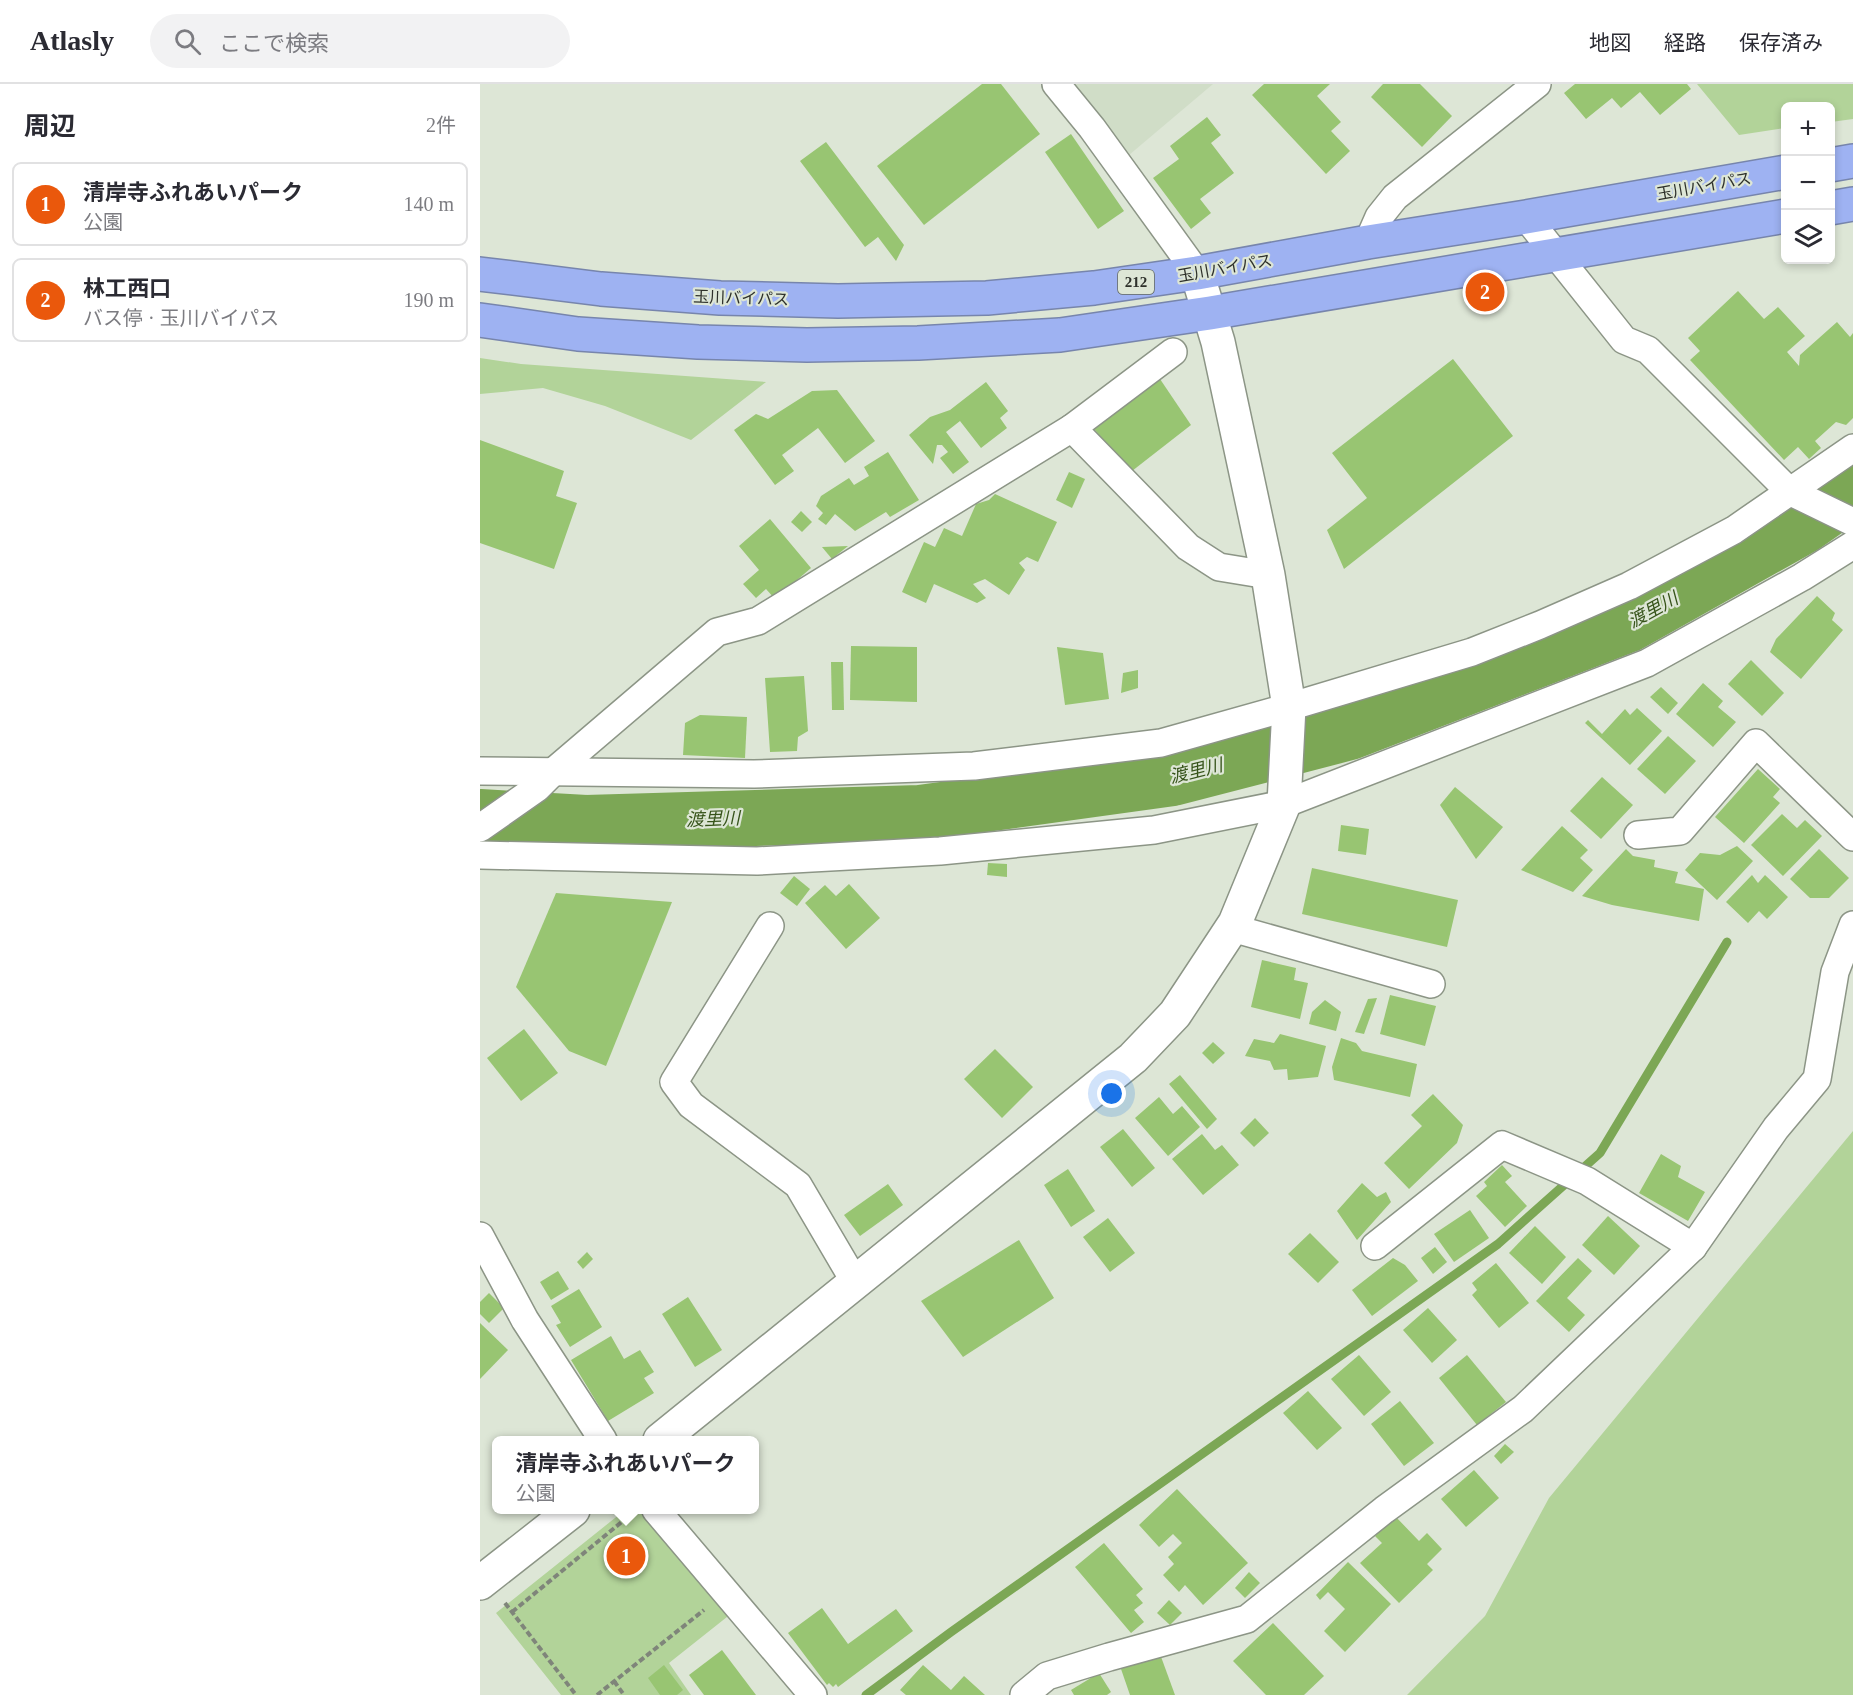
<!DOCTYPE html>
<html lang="ja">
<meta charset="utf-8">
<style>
:root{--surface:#fff;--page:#f2f2f3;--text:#2b2b33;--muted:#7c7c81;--line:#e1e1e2;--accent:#ea580c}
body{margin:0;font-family:"Times New Roman","Noto Sans JP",serif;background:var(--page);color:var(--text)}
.controls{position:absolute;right:18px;top:18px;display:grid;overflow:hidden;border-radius:9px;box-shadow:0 3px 9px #0003}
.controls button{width:54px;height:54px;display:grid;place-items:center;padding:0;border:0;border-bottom:2px solid var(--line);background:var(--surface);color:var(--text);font:30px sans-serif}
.you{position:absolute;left:632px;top:1010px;width:21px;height:21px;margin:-15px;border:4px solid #fff;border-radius:50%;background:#1a73e8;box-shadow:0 0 0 9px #1a73e833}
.badge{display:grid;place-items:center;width:39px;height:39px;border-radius:50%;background:var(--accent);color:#fff;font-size:20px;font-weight:700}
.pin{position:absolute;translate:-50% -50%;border:3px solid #fff;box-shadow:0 2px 6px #0006}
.popup{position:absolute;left:12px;top:1352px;width:267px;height:78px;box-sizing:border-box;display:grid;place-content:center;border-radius:9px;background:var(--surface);filter:drop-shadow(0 2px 4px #0005);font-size:20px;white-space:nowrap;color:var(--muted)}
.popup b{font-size:22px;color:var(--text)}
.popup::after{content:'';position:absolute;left:50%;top:100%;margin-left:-12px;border:12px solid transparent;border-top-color:var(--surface)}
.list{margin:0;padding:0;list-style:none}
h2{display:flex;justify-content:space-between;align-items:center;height:78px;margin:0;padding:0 24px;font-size:26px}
h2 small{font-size:20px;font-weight:400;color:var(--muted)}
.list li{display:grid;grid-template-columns:39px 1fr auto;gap:18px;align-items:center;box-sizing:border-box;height:84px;margin:0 12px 12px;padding:0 12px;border:2px solid var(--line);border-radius:9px}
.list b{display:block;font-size:22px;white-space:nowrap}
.list p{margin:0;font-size:20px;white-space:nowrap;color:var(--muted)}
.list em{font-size:20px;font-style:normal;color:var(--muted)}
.icon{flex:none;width:33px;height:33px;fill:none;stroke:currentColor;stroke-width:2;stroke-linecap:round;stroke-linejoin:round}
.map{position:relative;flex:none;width:1373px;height:1611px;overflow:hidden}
header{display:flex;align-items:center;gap:36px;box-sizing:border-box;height:84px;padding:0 30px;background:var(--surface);border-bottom:2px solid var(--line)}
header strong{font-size:28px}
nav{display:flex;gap:33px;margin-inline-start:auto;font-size:21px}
.search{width:420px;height:54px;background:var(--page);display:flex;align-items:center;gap:15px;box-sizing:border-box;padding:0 21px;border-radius:33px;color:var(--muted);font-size:22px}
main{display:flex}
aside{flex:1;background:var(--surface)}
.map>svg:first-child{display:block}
</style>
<header>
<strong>Atlasly</strong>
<div class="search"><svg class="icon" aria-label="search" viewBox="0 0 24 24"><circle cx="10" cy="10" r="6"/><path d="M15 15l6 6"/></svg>ここで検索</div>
<nav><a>地図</a><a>経路</a><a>保存済み</a></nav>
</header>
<main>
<aside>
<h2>周辺<small>2件</small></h2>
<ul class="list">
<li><span class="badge">1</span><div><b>清岸寺ふれあいパーク</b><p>公園</p></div><em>140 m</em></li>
<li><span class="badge">2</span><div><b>林工西口</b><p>バス停 · 玉川バイパス</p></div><em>190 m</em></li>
</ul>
</aside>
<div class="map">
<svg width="1373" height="1611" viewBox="0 0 1373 1611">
<rect width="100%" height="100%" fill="#dde6d6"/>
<!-- built -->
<path fill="#d0ddc7" d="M592,0H733L649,71Z"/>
<!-- green -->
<g fill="#b2d399">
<path d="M1217,0H1373V35L1351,38L1350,22H1306L1305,44L1259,51Z"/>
<path d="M0,274L41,280L286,298L211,356L125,322L63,304L0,310Z"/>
<path d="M1373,1047V1611H927L1005,1532L1069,1414Z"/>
<path d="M145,1426H167L252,1529L189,1579L211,1611H81L16,1529Z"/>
</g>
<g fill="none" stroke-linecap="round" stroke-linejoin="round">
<!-- stream -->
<path stroke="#7ca755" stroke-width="9" d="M386,1611L471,1548L1018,1160L1120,1069L1247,858"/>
<!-- river -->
<path stroke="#7ca755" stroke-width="56" d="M0,733L106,739L440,729L693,694L870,648L1147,541L1323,442L1373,407"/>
</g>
<!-- building -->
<g fill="#98c572">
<path d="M502,0H521L560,50L444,141L397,82Z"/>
<path d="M784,0H850L837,12L861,38L851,47L870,67L846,90L772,11Z"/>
<path d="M903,0H940L972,32L942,63L891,13Z"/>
<path d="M1095,0H1207L1211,5L1180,31L1160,8L1141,24L1132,14L1106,35L1084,9Z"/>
<path d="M727,33L741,51L731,59L754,89L720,115L731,129L711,145L673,94L699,75L690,62Z"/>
<path d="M591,50L644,127L618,145L565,68Z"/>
<path d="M346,58L424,161L416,177L398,153L385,163L320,77Z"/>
<path d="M1258,207L1284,235L1298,223L1325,252L1307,268L1319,282L1320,271L1357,238L1370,253L1373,249V334L1366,341L1356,338L1335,357L1341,364L1329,375L1318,363L1304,376L1210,276L1220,267L1208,254Z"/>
<path d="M973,275L1033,352L864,485L847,446L887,414L852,369Z"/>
<path d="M680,295L711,341L652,387L612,343Z"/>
<path d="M506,298L528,327L520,334L527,344L501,364L480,337L466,348L489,378L473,390L460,374L468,368L462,361H457L453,380L429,351L450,333L470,326Z"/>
<path d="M357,306L395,357L365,379L338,344L302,371L314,387L295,401L254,346L276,330L288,335L332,307Z"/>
<path d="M0,356L84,387L76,412L97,419L74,485L0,459Z"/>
<path d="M408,368L439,416L410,433L406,428L375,447L355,430L346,441L338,435L343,429L336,422L341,412L369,394L374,401L389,392L384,383Z"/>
<path d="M589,388L605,395L592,424L576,416Z"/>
<path d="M515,410L577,438L558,478L547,473L539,479L545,486L529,511L505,495L493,500L506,514L497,519L454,500L446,519L422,508L444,458L455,463L464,444L482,452L496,420L509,416Z"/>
<path d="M321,427L332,438L322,448L311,438Z"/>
<path d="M290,435L331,484L295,515L286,505L276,514L263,500L279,486L259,462Z"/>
<path d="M368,462L352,475L342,463Z"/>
<path d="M1337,512L1355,529L1352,536L1363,546L1321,595L1290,568L1296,555Z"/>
<path d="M371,562L437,563V618L370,616Z"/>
<path d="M577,563L623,569L629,615L585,621Z"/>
<path d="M1271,576L1304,609L1282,632L1248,600Z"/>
<path d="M351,578H363L364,626H352Z"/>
<path d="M658,586V604L641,609L643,589Z"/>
<path d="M324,592L328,647L318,653L317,667L290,668L285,594Z"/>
<path d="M1223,599L1243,617L1238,623L1256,638L1233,663L1196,630Z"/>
<path d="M1181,603L1198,619L1188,630L1170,613Z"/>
<path d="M1157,624L1182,647L1150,681L1105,639L1108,636L1122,650L1145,625L1150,631Z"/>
<path d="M220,631L267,633L265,674L203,671L205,639Z"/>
<path d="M1188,652L1216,677L1185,710L1157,685Z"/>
<path d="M1278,685L1300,705L1293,713L1300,719L1264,759L1235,733Z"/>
<path d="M1122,693L1153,721L1121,755L1090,727Z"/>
<path d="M975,703L1023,743L996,775L960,721Z"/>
<path d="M1302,730L1317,744L1325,736L1342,752L1303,792L1271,761Z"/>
<path d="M861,741L889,745L886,771L858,767Z"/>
<path d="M1082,742L1108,766L1100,774L1113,786L1093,808L1041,786Z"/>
<path d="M1257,762L1273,777L1237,816L1205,786L1220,769L1240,771Z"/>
<path d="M1146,765L1153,772L1175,776L1174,783L1198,788L1195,799L1224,805L1219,837L1132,821L1102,812Z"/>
<path d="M1339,765L1369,794L1349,814H1330L1310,795Z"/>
<path d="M508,779L527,780V793L507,791Z"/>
<path d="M832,784L978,816L967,863L822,830Z"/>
<path d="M1272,791L1278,799L1285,791L1308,813L1287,835L1279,827L1268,839L1246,818Z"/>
<path d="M314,792L330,805L317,822L300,809Z"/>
<path d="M369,800L400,834L366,865L325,819L345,801L356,812Z"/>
<path d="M76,809L192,818L126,982L89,967L36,903Z"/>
<path d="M782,876L816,884L814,896L828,899L820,935L771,923Z"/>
<path d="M910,911L956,922L945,962L900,950Z"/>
<path d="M897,914L884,950L875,948L888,915Z"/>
<path d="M845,916L861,928L856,947L829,940L832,928Z"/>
<path d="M44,945L78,989L41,1017L7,974Z"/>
<path d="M800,950L846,962L838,993L808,996L807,985L794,986L790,977L765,972L774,955L794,959Z"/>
<path d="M861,954L876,959L882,967L937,980L930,1013L854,996L852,983Z"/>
<path d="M733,958L745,969L733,980L722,969Z"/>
<path d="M515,965L553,1003L522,1034L484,995Z"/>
<path d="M700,991L737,1035L727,1045L689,1000Z"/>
<path d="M953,1010L983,1041L977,1059L929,1105L904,1079L942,1042L931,1031Z"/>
<path d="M679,1013L693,1030L702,1022L720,1043L688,1072L655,1034Z"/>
<path d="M775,1034L789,1049L774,1063L760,1049Z"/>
<path d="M643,1045L675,1084L652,1103L620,1063Z"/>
<path d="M722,1050L735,1066L742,1061L759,1081L723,1111L692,1075Z"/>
<path d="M1181,1070L1201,1082L1198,1093L1225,1108L1208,1137L1159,1109Z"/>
<path d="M1022,1081L1032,1092L1025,1098L1047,1122L1025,1143L996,1112L1007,1102L1004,1098Z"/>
<path d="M588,1085L615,1127L591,1143L564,1101Z"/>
<path d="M882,1099L897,1113L906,1108L911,1118L877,1156L857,1127Z"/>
<path d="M408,1100L423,1121L380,1152L364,1131Z"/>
<path d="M990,1126L1009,1154L974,1178L954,1150Z"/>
<path d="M1128,1132L1160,1162L1134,1191L1102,1161Z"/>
<path d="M628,1134L655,1169L630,1188L603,1153Z"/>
<path d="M1055,1142L1086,1173L1062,1200L1029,1169Z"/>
<path d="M830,1149L859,1178L838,1199L808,1170Z"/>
<path d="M539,1156L574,1214L483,1273L441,1217Z"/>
<path d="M955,1163L967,1178L953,1190L941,1174Z"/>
<path d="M107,1168L113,1175L103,1185L97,1178Z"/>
<path d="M913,1174L925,1181L938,1197L892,1232L872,1206Z"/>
<path d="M1098,1174L1112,1187L1087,1214L1105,1231L1089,1248L1056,1217Z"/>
<path d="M1016,1179L1049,1219L1019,1244L992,1211L997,1206L992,1199Z"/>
<path d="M78,1187L89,1205L71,1216L60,1198Z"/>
<path d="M99,1205L122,1243L90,1263L76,1241L81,1239L71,1222Z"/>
<path d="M9,1209L24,1224L9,1239L0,1230V1218Z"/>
<path d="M208,1213L242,1266L215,1283L182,1230Z"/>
<path d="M948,1224L977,1256L952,1279L923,1246Z"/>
<path d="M0,1239L28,1266L0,1295Z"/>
<path d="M131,1252L144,1275L160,1266L174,1288L164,1294L174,1309L128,1337L91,1276Z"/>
<path d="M879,1271L911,1308L884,1332L851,1295Z"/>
<path d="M987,1271L1026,1318L997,1341L959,1294Z"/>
<path d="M828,1307L862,1344L837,1366L803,1329Z"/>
<path d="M920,1317L954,1359L924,1382L891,1340Z"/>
<path d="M1025,1360L1034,1368L1021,1380L1014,1372Z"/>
<path d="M994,1386L1019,1414L986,1443L961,1415Z"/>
<path d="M697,1405L768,1479L723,1521L705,1501L699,1508L683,1491L694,1480L688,1473L702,1459L693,1450L679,1463L659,1441Z"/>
<path d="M915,1432L939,1457L947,1449L962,1465L947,1480L953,1486L919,1519L880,1479L902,1459L895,1452Z"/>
<path d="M624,1459L663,1505L656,1511L663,1519L654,1526L664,1538L651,1549L595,1483Z"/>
<path d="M868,1478L911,1520L865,1568L844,1547L865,1525L848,1508L840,1516L836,1511Z"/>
<path d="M769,1488L780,1499L765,1514L755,1504Z"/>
<path d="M689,1516L702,1529L690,1541L677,1529Z"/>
<path d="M342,1524L368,1560L416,1525L433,1547L358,1603L356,1600L353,1603L349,1599L347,1601L308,1549Z"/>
<path d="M793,1539L844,1592L824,1611H786L753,1577Z"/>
<path d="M242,1566L276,1611H224L209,1591Z"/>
<path d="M680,1570L695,1611H650L641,1585Z"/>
<path d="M184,1581L203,1606L197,1611H180L168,1594Z"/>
<path d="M443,1581L471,1606L484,1592L505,1611H426L420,1606Z"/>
<path d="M619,1589L631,1608L627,1611H594L591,1606Z"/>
</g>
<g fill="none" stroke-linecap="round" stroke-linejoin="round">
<defs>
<g id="street">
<path d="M576,0L612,44L717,189"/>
<path d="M1046,133L1144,256L1168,266L1309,407L1373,438"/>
<path d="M888,158L899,133L915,113L1057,0"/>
<path d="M592,344L693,268"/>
<path d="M0,687L274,690L494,682L681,659L809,623L992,568L1060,541L1149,502L1254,446L1373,364"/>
<path d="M0,744L57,704L73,688L237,548L278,537L592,344L708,463L739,483L788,491"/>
<path d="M1158,751L1200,747L1276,659L1373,753"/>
<path d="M0,771L277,777L460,767L674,746L804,720L1167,579L1322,493L1373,461"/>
<path d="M290,842L194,998L211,1021L318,1101L375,1198"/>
<path d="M752,844L951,900"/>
<path d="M0,1152L45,1236L123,1356"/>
<path d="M895,1162L1022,1061L1107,1097L1213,1163"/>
<path d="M176,1426L333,1611"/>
<path d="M544,1611L567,1592L629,1573L767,1535L904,1426L1043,1325L1213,1163L1296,1044L1337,995L1355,888L1373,841"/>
</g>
<g id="secondary">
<path d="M180,1356L653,974L695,930L755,839L804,720L809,623L788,491L738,258L717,189"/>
<path d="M0,1499L93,1426"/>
</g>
<g id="highway">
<path d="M1350,81L1373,77"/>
<path d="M1350,124L1373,120"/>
<path d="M0,190L121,205L240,214L358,217L507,214L614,204L717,189L888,158L1046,133L1306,88"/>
<path d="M0,236L98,250L218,258L327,261L438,259L580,251L730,229L1306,132"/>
</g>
</defs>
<!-- street casing -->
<use href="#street" stroke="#8c9586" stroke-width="30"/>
<!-- secondary casing -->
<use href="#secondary" stroke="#8c9586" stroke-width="36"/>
<!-- highway casing -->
<use href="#highway" stroke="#7785ac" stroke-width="36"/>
<!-- path -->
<g stroke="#7f857a" stroke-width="4" stroke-dasharray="6 3" stroke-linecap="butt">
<path d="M25,1519L96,1611"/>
<path d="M32,1528L149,1432"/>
<path d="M134,1597L144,1611"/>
<path d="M117,1611L224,1526"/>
</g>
<!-- street -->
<use href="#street" stroke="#fff" stroke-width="27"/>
<!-- secondary -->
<use href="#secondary" stroke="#fff" stroke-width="33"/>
<!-- highway -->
<use href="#highway" stroke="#9eb2f2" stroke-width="33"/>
</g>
<g text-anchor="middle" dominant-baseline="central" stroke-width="4.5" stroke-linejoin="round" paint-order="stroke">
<!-- shield labels -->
<rect fill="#dde6d6" stroke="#62675e" stroke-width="1.5" x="638" y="186" width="36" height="24" rx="4.5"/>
<g font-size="15" font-weight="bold" fill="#2e312b">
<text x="656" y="198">212</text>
</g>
<!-- street labels -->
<g font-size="16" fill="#2e312b" stroke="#dde6d6">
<text transform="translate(1224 102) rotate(-10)">玉川バイパス</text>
<text transform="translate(745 184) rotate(-10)">玉川バイパス</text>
<text transform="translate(261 214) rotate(2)">玉川バイパス</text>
</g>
<!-- water labels -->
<g font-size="18" font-style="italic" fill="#37541b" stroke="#dde6d6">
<text transform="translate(1173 526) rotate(-29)">渡里川</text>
<text transform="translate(716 687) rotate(-14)">渡里川</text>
<text transform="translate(233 735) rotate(-2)">渡里川</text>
</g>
</g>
</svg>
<div class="controls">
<button>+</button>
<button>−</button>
<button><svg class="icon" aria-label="layers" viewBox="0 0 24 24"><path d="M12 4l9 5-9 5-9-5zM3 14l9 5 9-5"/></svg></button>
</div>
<div class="you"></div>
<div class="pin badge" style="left:146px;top:1472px">1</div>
<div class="popup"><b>清岸寺ふれあいパーク</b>公園</div>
<div class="pin badge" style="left:1005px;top:208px">2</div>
</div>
</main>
